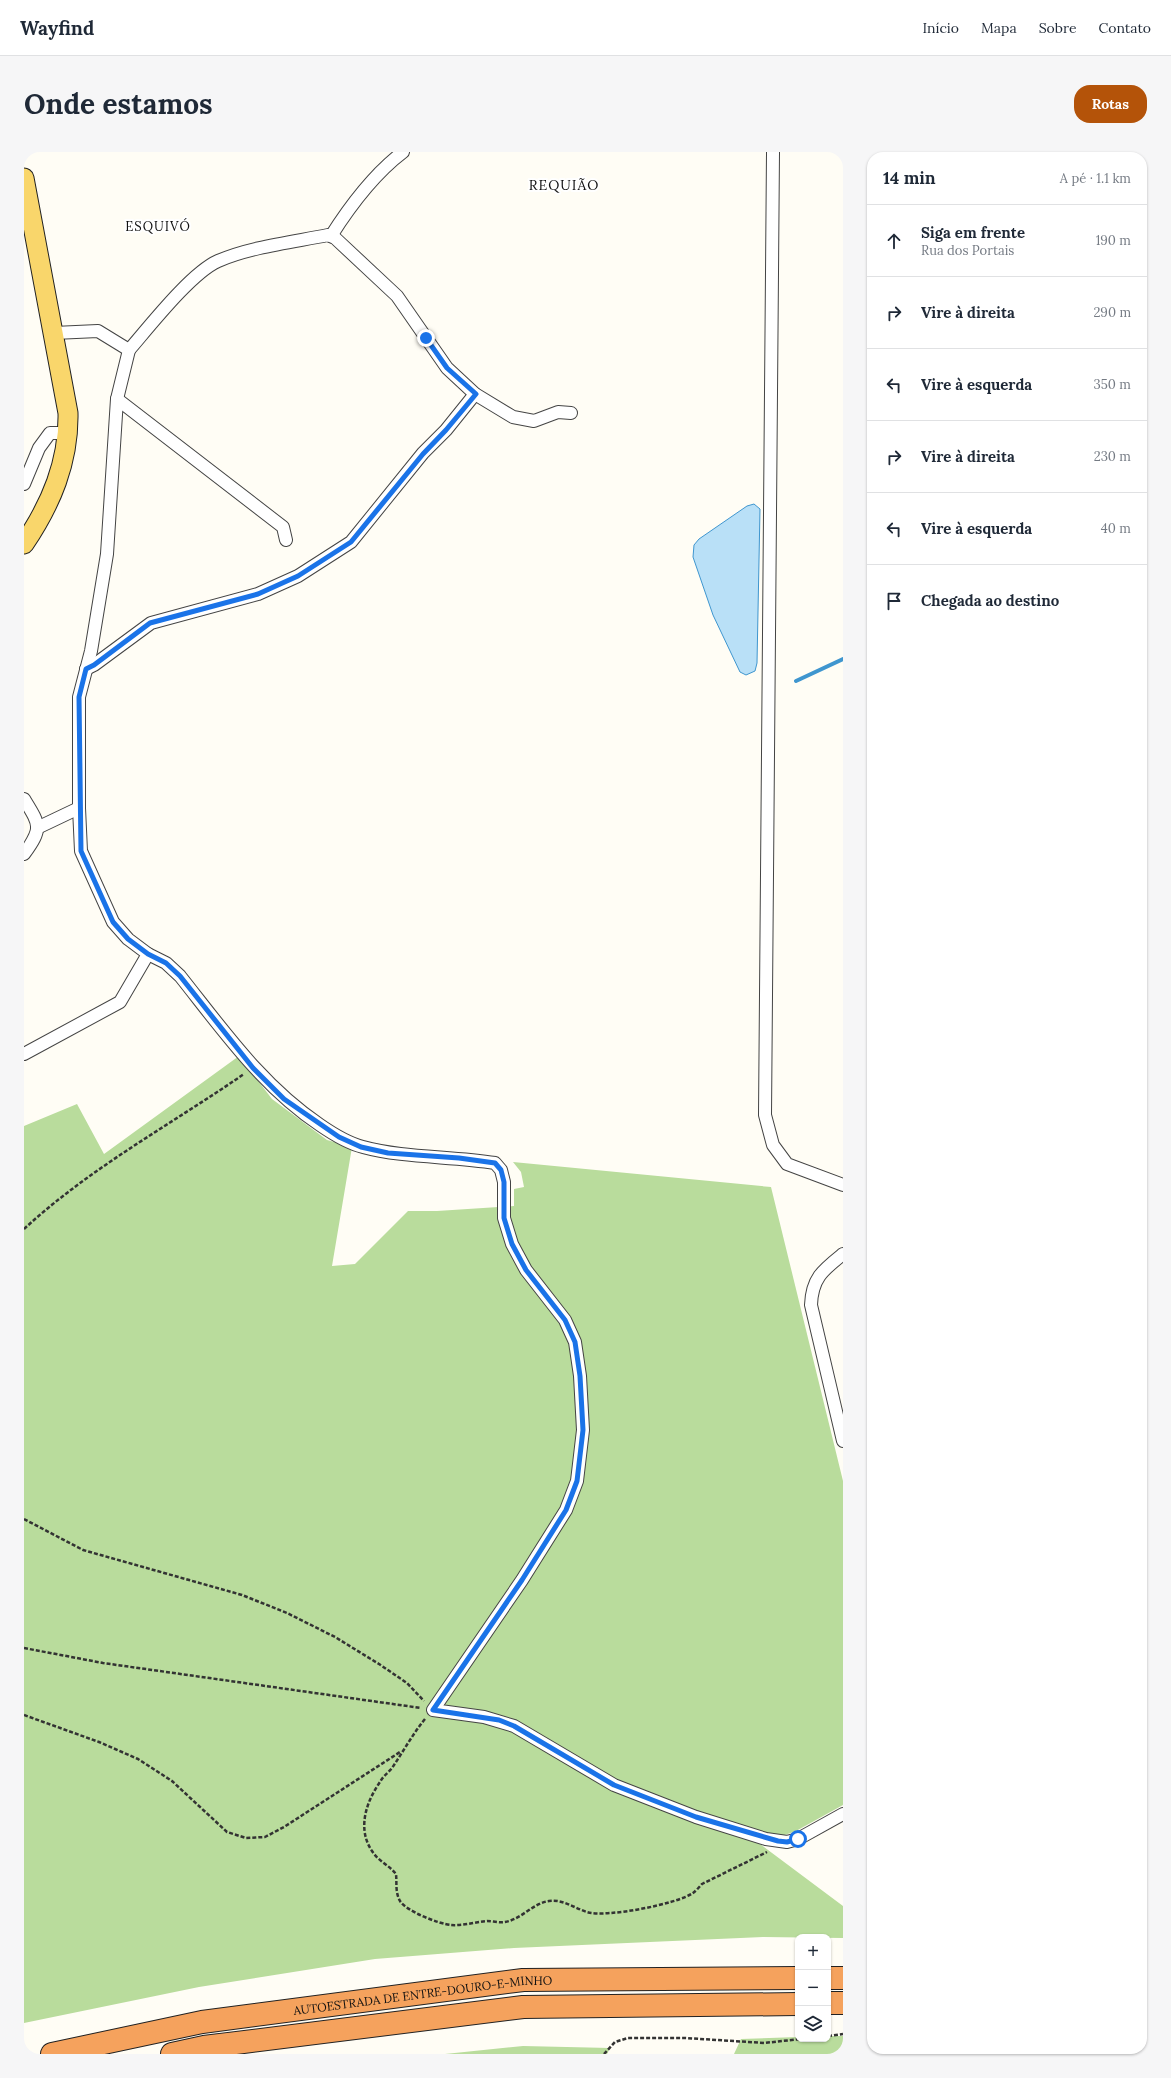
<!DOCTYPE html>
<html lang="pt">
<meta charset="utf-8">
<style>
:root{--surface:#fff;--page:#f6f6f7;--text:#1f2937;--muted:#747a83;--line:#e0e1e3;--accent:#b45309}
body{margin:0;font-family:Lora,serif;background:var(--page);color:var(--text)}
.controls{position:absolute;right:12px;bottom:12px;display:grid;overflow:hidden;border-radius:8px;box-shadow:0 1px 3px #0004}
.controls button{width:36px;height:36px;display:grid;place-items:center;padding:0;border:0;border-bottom:1px solid var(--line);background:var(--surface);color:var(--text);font:20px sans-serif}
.stop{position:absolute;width:12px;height:12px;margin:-9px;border:3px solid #1a73e8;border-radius:50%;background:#fff}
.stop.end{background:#1a73e8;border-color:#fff;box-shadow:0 1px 4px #0008}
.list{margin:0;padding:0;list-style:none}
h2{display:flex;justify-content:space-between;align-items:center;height:52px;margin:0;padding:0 16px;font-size:17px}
h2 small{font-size:13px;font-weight:400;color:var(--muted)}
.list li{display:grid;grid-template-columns:26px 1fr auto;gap:12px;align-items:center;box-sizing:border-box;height:72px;padding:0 16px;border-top:1px solid var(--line)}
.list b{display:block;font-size:15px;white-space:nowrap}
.list p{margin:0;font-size:13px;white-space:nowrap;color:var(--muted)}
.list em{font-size:13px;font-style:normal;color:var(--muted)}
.icon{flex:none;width:22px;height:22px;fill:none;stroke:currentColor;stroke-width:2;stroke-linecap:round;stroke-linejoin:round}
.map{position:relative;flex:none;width:819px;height:1902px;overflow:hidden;border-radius:16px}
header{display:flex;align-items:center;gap:24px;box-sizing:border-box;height:56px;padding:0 20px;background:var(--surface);border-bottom:1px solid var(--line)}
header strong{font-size:19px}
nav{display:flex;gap:22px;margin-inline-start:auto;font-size:14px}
.intro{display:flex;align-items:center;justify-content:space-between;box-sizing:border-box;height:96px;padding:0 24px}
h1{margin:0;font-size:28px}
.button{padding:10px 18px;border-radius:16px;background:var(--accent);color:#fff;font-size:14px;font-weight:700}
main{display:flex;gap:24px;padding:0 24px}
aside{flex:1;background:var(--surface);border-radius:16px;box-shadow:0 1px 3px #0004}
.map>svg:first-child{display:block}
</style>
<header>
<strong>Wayfind</strong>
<nav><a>Início</a><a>Mapa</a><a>Sobre</a><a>Contato</a></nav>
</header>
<div class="intro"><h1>Onde estamos</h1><a class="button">Rotas</a></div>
<main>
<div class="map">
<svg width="819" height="1902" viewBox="0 0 819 1902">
<rect width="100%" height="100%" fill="#fffdf5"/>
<!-- forest -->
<g fill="#b9dc9c">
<path d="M215,904L248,947L303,988L328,995L308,1114L331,1112L384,1059H413L490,1054V1037L500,1035L497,1020L489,1010L747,1035L819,1329V1653L772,1679L736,1692L819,1754V1786L739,1785L490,1796L351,1807L175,1835L0,1871V974L53,952L80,1002Z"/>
<path d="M804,1884H819V1902H710L717,1887L774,1885V1887H804Z"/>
<path d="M499,1894L586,1896L583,1902H421Z"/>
</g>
<!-- water -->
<path fill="#b9e0f7" stroke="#3f96cf" d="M730,352L736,357L733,511L731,519L722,523L716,520L689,463L669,405L670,393L675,387L723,354Z"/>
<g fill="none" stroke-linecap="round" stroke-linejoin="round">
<!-- stream -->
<path stroke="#3f96cf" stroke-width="4" d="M772,529L819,507"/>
<defs>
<g id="minor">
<path d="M749,0L741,963L749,993L763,1012L819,1033"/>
<path d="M307,84C326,54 350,22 379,0"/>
<path d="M105,198C125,175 167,121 194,109C226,95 269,90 304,83L311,86L373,144L423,216L451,242L489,265L510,269L534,260L547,261"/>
<path d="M93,247L259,375L262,388"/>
<path d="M0,332L15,296L26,281H44"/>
<path d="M62,517L70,513L127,471L234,442L274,424L327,390L399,301L422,278L451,242"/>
<path d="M0,647C16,673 19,676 0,702"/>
<path d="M13,676L55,656V545L67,499L83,402L93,247L105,198L74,179L30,181"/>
<path d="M124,802L142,811L156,824C199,878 238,934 296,973C309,982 323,991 339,995C379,1006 428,1004 471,1011L477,1018L480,1030V1066L488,1092L502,1118L541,1168L551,1190L556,1224L559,1278L553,1329L542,1358L498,1428L409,1558L460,1565L490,1574L590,1633L672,1665L742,1687L763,1690L774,1687L819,1662"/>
<path d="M0,902L96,850L124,802L104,787L89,770L57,699L55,656"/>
<path d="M819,1102C799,1118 788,1126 787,1153L819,1289"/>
</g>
<path id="primary" d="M0,26L44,261C45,310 27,352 0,392"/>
<g id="motorway">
<path d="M804,1826H819"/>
<path d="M804,1851H819"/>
<path id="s1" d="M28,1902L178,1870L499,1828L774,1826"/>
<path d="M148,1902L180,1895L499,1855L774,1852"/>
</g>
</defs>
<!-- minor casing -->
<use href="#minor" stroke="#444" stroke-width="14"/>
<!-- primary casing -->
<use href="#primary" stroke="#222" stroke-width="21"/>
<!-- motorway casing -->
<use href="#motorway" stroke="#222" stroke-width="24"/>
<!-- path -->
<g stroke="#333" stroke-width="2.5" stroke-dasharray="4 2" stroke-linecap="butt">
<path d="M0,1077C66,1016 146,973 220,922"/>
<path d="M0,1367L59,1398L218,1443L263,1461L311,1485L355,1512L383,1531L400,1549"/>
<path d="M0,1496L79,1511L397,1556"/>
<path d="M0,1563L75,1590L114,1607L148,1629L203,1680L222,1686L241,1685L260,1675L376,1600"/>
<path d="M401,1567C388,1583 379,1600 368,1616C364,1621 359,1624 356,1630C342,1650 333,1677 348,1699C354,1709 365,1713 372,1722C373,1731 371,1740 376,1749C382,1759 415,1772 427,1773C439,1774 451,1770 463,1769C469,1769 476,1771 481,1770C498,1767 509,1751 525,1749C539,1747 550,1756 563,1760C582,1766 653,1752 669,1741C672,1739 675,1735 678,1732L743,1700"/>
<path d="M804,1884L819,1882"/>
<path d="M580,1902L591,1890L604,1886H662L740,1891L777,1887"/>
</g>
<!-- minor -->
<use href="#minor" stroke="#fff" stroke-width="12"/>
<!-- primary -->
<use href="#primary" stroke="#f9d66b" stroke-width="19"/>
<!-- motorway -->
<use href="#motorway" stroke="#f5a25d" stroke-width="22"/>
</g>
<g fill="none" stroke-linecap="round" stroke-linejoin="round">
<!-- route -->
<path stroke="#1a73e8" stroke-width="5" d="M402,186L423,216L452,242L422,278L399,302L327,390L274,424L234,442L126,471L70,513L62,517L55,545L57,699L89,770L104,787L124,802L142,811L156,824L229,916L260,947L315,985L337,995L364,1001L435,1006L471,1011L477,1018L480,1030V1066L488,1092L502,1118L541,1168L551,1190L556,1224L559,1278L553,1329L542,1358L498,1428L409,1558L475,1568L490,1574L590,1633L672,1665L754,1689L763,1690L774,1687"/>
</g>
<g text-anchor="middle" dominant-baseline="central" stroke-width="4" stroke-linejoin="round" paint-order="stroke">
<!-- street labels -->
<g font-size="12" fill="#111" stroke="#fff">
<text stroke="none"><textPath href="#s1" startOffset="376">AUTOESTRADA DE ENTRE-DOURO-E-MINHO</textPath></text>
</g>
<!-- neighbourhood labels -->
<g font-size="13" letter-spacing="1" fill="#111" stroke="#fff">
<text x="134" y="74">ESQUIVÓ</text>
</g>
<!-- quarter labels -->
<g font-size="14" letter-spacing="1" fill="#111" stroke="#fff">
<text x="540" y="33">REQUIÃO</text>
</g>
</g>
</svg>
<div class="controls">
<button>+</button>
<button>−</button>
<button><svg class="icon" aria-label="layers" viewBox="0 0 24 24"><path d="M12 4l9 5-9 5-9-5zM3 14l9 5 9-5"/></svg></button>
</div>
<div class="stop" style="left:774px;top:1687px"></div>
<div class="stop end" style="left:402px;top:186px"></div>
</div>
<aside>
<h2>14 min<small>A pé · 1.1 km</small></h2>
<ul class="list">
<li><svg class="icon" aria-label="ahead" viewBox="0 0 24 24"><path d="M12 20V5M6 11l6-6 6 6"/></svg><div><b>Siga em frente</b><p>Rua dos Portais</p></div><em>190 m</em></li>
<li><svg class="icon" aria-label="right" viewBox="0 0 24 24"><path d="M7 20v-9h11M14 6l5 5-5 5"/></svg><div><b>Vire à direita</b></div><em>290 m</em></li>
<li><svg class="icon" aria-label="left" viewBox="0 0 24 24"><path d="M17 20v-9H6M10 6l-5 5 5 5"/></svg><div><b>Vire à esquerda</b></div><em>350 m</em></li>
<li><svg class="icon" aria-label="right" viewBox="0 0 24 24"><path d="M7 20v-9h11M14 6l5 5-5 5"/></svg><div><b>Vire à direita</b></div><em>230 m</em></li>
<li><svg class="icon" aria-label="left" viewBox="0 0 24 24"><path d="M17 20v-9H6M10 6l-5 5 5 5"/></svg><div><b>Vire à esquerda</b></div><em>40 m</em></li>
<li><svg class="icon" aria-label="arrive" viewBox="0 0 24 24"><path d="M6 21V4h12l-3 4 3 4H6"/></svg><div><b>Chegada ao destino</b></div></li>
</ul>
</aside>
</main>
